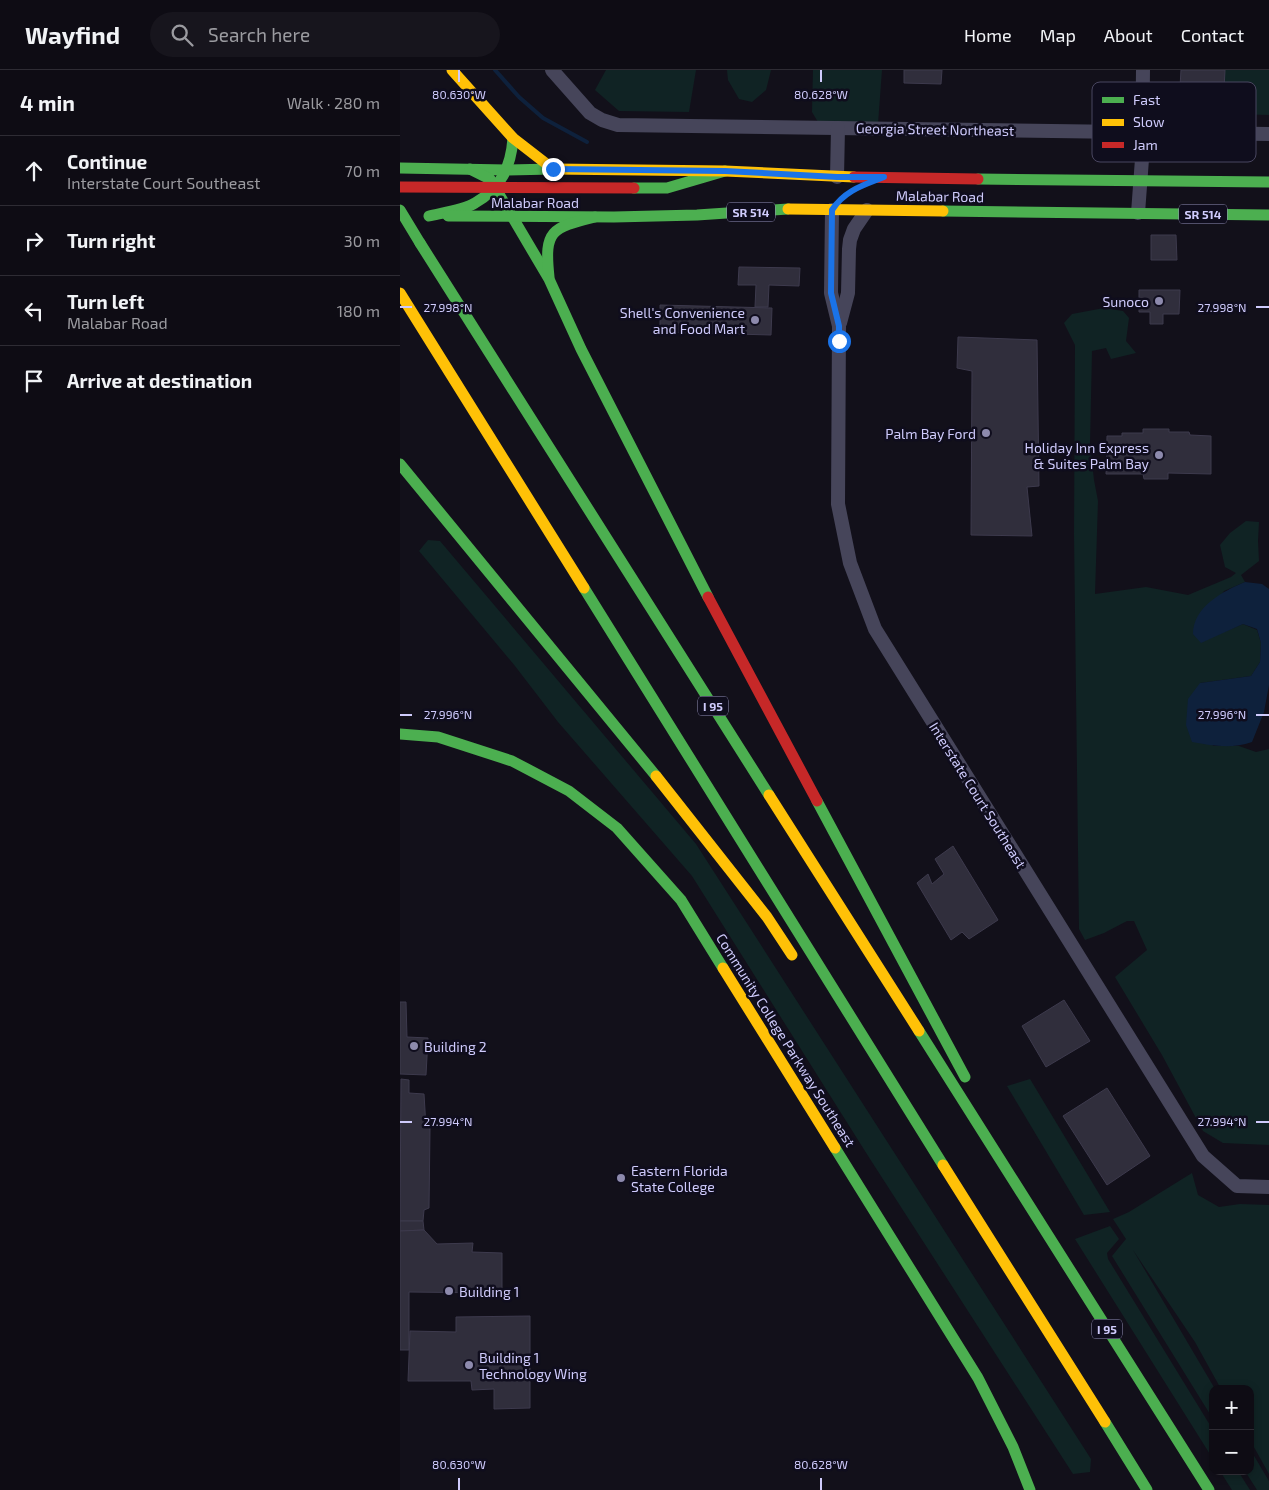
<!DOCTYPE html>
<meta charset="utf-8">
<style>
:root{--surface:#0e0c14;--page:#17151d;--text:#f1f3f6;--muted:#9b9ba0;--line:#2e2c34}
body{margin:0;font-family:"Exo 2",sans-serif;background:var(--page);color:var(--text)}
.controls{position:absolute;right:15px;bottom:15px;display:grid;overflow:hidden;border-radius:10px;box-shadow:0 2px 8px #0003}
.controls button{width:45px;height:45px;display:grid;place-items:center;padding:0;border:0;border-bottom:1px solid var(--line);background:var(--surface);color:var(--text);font:25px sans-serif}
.stop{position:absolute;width:15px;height:15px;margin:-11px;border:4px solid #1a73e8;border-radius:50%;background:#fff}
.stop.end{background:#1a73e8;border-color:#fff;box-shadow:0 1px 5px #0008}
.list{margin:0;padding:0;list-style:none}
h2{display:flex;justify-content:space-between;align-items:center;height:65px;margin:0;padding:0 20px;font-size:21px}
h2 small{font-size:16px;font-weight:400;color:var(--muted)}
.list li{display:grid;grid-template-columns:32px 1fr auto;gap:15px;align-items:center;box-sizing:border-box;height:70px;padding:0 20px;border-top:1px solid var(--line)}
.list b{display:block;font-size:19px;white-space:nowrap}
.list p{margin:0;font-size:16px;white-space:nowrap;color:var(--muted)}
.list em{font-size:16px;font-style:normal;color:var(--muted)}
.icon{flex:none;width:28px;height:28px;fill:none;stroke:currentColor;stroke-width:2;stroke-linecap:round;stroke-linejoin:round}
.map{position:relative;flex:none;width:869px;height:1420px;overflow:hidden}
header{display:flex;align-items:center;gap:30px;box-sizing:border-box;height:70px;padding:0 25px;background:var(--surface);border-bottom:1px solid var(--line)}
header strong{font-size:24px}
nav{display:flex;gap:28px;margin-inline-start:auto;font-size:18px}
.search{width:350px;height:45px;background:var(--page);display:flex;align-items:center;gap:12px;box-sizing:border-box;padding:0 18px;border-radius:28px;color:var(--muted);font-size:19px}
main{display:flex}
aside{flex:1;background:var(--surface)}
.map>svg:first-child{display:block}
</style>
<header>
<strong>Wayfind</strong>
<div class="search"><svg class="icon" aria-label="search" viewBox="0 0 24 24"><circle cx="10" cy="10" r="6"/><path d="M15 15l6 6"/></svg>Search here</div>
<nav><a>Home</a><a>Map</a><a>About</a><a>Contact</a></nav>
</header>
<main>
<aside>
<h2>4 min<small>Walk · 280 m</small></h2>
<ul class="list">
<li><svg class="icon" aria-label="ahead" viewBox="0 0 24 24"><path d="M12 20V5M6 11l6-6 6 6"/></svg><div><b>Continue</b><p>Interstate Court Southeast</p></div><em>70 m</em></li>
<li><svg class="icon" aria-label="right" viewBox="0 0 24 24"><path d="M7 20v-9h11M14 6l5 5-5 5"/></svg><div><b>Turn right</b></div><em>30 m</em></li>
<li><svg class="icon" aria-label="left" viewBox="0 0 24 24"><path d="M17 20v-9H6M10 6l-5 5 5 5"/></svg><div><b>Turn left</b><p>Malabar Road</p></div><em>180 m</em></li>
<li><svg class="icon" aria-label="arrive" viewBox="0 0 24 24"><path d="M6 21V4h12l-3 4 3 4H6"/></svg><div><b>Arrive at destination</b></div></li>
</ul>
</aside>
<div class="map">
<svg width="869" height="1420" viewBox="0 0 869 1420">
<rect width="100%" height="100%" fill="#12101a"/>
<!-- green -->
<g fill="#102324">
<path d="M206,0H296L289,42L219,41L195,20Z"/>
<path d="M327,0H371L366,20L352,32L339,29L328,10Z"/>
<path d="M413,0H482L478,54L418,52L412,42Z"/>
<path d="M825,0H869V45L791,43V17Z"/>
<path d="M704,238L723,241L729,248L726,271L736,283L711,289L706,278L692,281L690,375L694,410L698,431L695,524L746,517L788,525L831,507L836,503L825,497L820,475L830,463L846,451L859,452L858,471L859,491L841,505L845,512L824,521L793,564L824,562L843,554L857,560L861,573L860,592L851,606L800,613L813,676H839L856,682L869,679V1075L823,1073L803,1061L762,985L715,907L747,880L734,851H727L704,863L685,870L679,859L674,464L675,275L664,253L672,244Z"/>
<path d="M28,470L40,471L296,774L691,1389L690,1402L673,1404L470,1089L292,806L158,652L115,596L19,481Z"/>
<path d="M630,1009L710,1142L684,1145L607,1016Z"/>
<path d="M792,1103L798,1125L819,1137L840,1134L869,1135V1404L850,1370V1319H821L795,1272L733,1180L815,1319H813V1349L712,1186L726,1169L713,1149L729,1142Z"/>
<path d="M710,1156L719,1169L707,1183L708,1189L813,1360V1389L675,1169Z"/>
<path d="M850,1379L869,1411V1420H857L845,1401H850Z"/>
<path d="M820,1401H838L850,1420H832Z"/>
</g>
<!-- water -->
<path fill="#0e213c" d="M845,512L862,514L869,519V615L864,642L852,672C832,679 813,676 792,672L786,655L788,629L800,613L851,606L860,592L861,573L857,559L843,554L801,573L793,564C793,537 823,521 845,512Z"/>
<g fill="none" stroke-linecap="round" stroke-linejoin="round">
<!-- stream -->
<path stroke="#0e213c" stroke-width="4" d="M95,0L119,27L143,48L187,72"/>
</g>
<!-- building -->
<g fill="#302e3c" stroke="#3d3a4d">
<path d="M504,0H542L541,14L504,13Z"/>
<path d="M781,0H825L824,19L780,17Z"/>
<path d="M751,165H776L777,190H751Z"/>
<path d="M339,197L400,198L399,216L369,215L368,237H355L356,215H338Z"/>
<path d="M739,220H780L779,244H763V254H750V242H739Z"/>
<path d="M260,235L372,238L371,265L260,262Z"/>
<path d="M558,267L637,270L639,416L627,417L632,466L571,465L572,301L557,298Z"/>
<path d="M743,359H769V362H789L790,365L811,366V404L768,403V409H744L743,404H706L707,366H722V363H743Z"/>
<path d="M553,776L598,850L569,869L562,862L551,870L517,813L528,804L532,814L544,804L535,789Z"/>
<path d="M664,930L690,971L646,997L622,956Z"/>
<path d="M0,932H6L7,967L28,968L26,1005L0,1004Z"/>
<path d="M1,1009L9,1010V1023L24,1024L26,1057L30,1058L29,1138L24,1140L23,1151H0Z"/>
<path d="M707,1018L750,1086L707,1115L663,1046Z"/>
<path d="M0,1151H23L24,1160L0,1161Z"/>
<path d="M24,1160L37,1174L73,1173L72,1182L102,1183V1220L93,1223L9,1222V1280H0V1161Z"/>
<path d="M130,1246V1338L94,1339V1319L72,1320L71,1311H8L10,1261L56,1262V1247Z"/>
</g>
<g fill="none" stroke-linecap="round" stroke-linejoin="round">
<!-- street -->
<g stroke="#46455a" stroke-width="14">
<path d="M152,0L190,43L202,50L218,55L869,64"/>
<path d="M437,107L438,58"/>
<path d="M432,140L431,223L439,256L438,434L450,493L475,559L803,1086L837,1116L869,1117"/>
<path d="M738,143L742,89L743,0"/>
<path d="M440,253L448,223L449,179L450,170L454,159L467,140"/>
</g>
<!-- fast -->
<g stroke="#4caf50" stroke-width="11">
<path d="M0,98L107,100L153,99"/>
<path d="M70,99L90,109L149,209L181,279L308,527"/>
<path d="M578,109L869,112"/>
<path d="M234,118H267L325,101"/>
<path d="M543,141L869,145"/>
<path d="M29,146C42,143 64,140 75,133C101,118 111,97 113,68"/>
<path d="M48,146L214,147L297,145L388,139"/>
<path d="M20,173L369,725"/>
<path d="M149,207C144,160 151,158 195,147"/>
<path d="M0,394L256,706"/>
<path d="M184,518L543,1095"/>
<path d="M0,664L38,667L112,691L169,721L217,758L281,830L323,898"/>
<path d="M417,731L565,1007"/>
<path d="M519,961L809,1420"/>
<path d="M435,1078L578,1308L613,1377L630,1420"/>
<path d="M705,1352L747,1420"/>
</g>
<!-- slow -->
<g stroke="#ffc107" stroke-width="11">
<path d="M52,0L113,68L153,99"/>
<path d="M153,99L325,101L454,107"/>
<path d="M388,139L543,141"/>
<path d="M0,223L184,518"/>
<path d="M256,706L367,847L392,885"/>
<path d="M369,725L519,961"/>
<path d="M323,898L435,1078"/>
<path d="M543,1095L705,1352"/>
</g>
<!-- jam -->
<g stroke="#c62828" stroke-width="11">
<path d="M454,107L578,109"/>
<path d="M0,117L234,118"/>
<path d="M308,527L417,731"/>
</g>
<!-- fast-bridge -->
<path stroke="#4caf50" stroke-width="11" d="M0,140L20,173"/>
</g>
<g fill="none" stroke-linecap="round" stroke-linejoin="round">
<!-- route -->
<path stroke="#1a73e8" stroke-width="6" d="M153,99L325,101L437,107H484C464,115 445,120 432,140L431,223L439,256V271"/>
</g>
<!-- ticks -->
<path fill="none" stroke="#cfcbfc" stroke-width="2" d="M59,0V12M421,0V12M0,237H12M856,237H869M0,645H12M856,645H869M0,1052H12M856,1052H869M59,1408V1420M421,1408V1420"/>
<!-- markers -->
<g fill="#8d8aad" stroke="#0f0d1d" stroke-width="2">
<circle cx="759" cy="231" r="5"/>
<circle cx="355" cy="250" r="5"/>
<circle cx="586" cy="363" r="5"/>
<circle cx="759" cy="385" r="5"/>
<circle cx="14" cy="976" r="5"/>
<circle cx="221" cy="1108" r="5"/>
<circle cx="49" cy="1221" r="5"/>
<circle cx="69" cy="1295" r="5"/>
</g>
<g text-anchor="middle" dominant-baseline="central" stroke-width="5" stroke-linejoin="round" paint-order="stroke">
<!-- shield labels -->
<g fill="#0f0d1d" stroke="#9592b9" stroke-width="1">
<rect x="327" y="132.5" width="48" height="19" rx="4"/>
<rect x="779" y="134.5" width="48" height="19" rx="4"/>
<rect x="298" y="626.5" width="30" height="19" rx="4"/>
<rect x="692" y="1249.5" width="30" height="19" rx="4"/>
</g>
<g font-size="12" font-weight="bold" fill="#cfcbfc">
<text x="351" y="142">SR 514</text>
<text x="803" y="144">SR 514</text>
<text x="313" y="636">I 95</text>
<text x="707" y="1259">I 95</text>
</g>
<!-- street labels -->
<g font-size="14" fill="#cfcbfc" stroke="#0f0d1d">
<text transform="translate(535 59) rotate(1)">Georgia Street Northeast</text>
<text transform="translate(540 126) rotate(1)">Malabar Road</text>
<text x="135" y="132">Malabar Road</text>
<text transform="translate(578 725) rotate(58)">Interstate Court Southeast</text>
<text transform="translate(386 970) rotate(58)">Community College Parkway Southeast</text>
</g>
<!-- poi labels -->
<g font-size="14" fill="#cfcbfc" stroke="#0f0d1d" text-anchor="end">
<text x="749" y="231">Sunoco</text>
<text x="345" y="242">Shell's Convenience<tspan x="345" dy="16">and Food Mart</tspan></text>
<text x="576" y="363">Palm Bay Ford</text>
<text x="749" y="377">Holiday Inn Express<tspan x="749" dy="16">&amp; Suites Palm Bay</tspan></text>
<text x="24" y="976" text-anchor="start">Building 2</text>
<text x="231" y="1100" text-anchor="start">Eastern Florida<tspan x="231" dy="16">State College</tspan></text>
<text x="59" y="1221" text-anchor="start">Building 1</text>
<text x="79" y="1287" text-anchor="start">Building 1<tspan x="79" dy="16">Technology Wing</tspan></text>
</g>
</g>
<!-- legend -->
<rect x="692" y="12" width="164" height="80" rx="8" fill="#0f0d1d" stroke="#494660" stroke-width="1"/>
<rect x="702" y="27" width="22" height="6" fill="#4caf50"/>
<rect x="702" y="49" width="22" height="7" fill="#ffc107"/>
<rect x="702" y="72" width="22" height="6" fill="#c62828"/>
<g font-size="14" fill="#cfcbfc">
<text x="733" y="35">Fast</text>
<text x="733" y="57">Slow</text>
<text x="733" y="80">Jam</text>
</g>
<g font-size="12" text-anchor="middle" fill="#cfcbfc" stroke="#0f0d1d" stroke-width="5" stroke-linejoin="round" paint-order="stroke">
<text x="59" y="29">80.630°W</text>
<text x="421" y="29">80.628°W</text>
<text x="48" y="242">27.998°N</text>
<text x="822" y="242">27.998°N</text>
<text x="48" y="649">27.996°N</text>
<text x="822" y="649">27.996°N</text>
<text x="48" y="1056">27.994°N</text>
<text x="822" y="1056">27.994°N</text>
<text x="59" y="1399">80.630°W</text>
<text x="421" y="1399">80.628°W</text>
</g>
</svg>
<div class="controls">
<button>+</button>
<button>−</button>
</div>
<div class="stop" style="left:439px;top:271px"></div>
<div class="stop end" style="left:153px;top:99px"></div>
</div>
</main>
